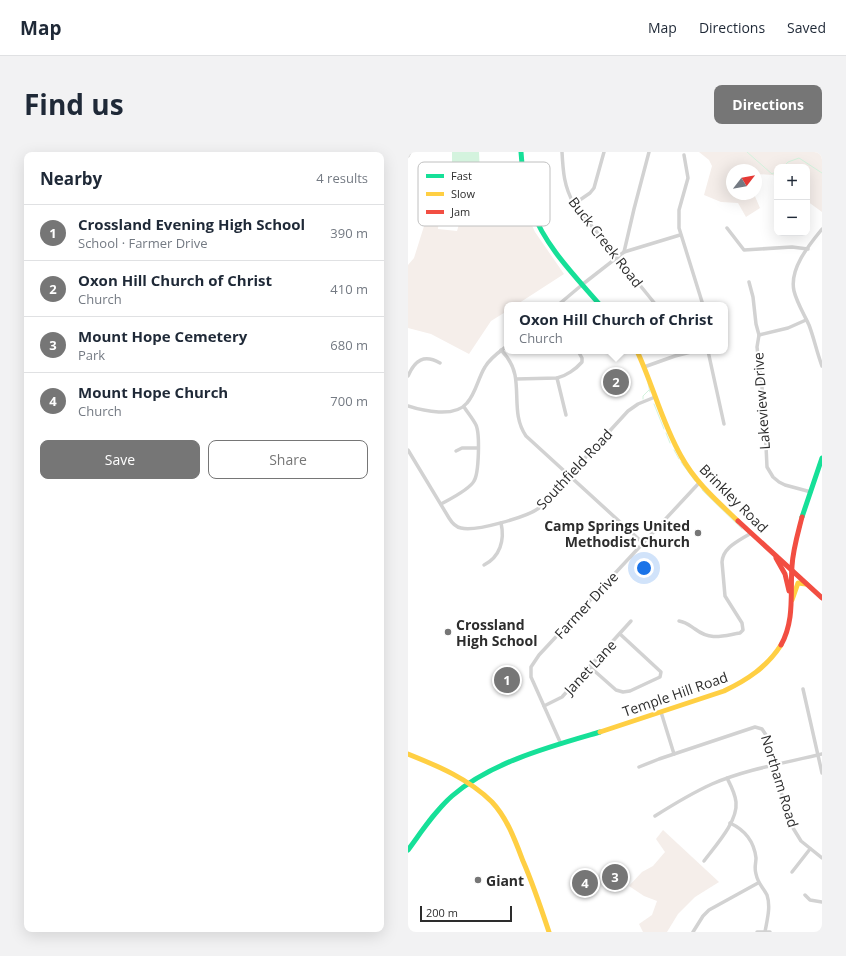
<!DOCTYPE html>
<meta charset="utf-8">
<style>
:root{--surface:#fff;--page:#f2f2f3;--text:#1f2937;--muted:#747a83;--line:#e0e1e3;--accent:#767676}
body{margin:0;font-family:"Open Sans",sans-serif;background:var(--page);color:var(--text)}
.controls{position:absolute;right:12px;top:12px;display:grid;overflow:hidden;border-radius:8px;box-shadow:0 4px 16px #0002}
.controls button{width:36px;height:36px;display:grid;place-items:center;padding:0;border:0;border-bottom:1px solid var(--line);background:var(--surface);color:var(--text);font:20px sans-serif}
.compass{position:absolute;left:318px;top:12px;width:36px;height:36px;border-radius:50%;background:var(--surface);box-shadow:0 4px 16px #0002;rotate:59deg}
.scale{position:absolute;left:12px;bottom:10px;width:92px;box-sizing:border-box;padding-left:4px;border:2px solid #2d2d2d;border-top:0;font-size:11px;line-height:14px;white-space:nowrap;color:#2d2d2d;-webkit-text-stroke:3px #fff;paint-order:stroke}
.you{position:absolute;left:236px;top:416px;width:14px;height:14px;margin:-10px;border:3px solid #fff;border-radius:50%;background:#1a73e8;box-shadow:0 0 0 6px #1a73e833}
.badge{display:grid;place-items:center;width:26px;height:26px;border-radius:50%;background:var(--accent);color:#fff;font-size:13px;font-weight:700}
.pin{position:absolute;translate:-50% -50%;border:2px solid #fff;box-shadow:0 1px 4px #0006}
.popup{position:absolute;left:96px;top:150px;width:224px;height:52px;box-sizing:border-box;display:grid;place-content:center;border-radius:8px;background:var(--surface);filter:drop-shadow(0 1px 3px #0005);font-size:13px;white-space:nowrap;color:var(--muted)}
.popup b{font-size:15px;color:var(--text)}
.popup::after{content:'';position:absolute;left:50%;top:100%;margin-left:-8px;border:8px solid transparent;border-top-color:var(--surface)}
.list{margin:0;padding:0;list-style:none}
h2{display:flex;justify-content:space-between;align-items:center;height:52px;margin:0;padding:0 16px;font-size:17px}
h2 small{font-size:13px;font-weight:400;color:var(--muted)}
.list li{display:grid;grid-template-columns:26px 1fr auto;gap:12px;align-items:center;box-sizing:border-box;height:56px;padding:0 16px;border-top:1px solid var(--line)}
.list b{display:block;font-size:15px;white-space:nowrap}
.list p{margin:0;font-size:13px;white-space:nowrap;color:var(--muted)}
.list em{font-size:13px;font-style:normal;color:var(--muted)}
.actions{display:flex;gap:8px;padding:12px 16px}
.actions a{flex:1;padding:9px 0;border:1px solid var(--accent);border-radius:8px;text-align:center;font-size:14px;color:var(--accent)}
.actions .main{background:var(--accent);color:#fff}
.map{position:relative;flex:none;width:414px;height:780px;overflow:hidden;border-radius:8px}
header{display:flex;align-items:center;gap:24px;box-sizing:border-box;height:56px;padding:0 20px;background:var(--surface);border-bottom:1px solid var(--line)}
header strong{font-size:19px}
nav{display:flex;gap:22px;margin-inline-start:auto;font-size:14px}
.intro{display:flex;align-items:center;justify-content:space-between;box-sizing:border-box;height:96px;padding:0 24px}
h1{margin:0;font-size:28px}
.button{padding:10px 18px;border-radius:8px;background:var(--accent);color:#fff;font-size:14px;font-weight:700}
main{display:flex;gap:24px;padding:0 24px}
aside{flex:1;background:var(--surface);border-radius:8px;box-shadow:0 4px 16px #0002}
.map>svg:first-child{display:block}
</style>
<header>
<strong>Map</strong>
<nav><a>Map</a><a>Directions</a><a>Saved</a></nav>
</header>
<div class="intro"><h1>Find us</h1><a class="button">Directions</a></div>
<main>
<aside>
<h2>Nearby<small>4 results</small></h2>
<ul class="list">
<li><span class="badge">1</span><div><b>Crossland Evening High School</b><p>School · Farmer Drive</p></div><em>390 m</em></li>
<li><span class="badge">2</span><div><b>Oxon Hill Church of Christ</b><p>Church</p></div><em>410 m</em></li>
<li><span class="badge">3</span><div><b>Mount Hope Cemetery</b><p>Park</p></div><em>680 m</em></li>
<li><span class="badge">4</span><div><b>Mount Hope Church</b><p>Church</p></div><em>700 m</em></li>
</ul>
<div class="actions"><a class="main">Save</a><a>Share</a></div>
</aside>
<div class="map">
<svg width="414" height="780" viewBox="0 0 414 780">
<rect width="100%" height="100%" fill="#fff"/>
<!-- green -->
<g fill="#f5eeea">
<path d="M291,0H414V60L399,49V15H369V26L365,23L348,22V18H324V42H346L352,56L338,65L330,51L313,50L296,43L304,14L301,8Z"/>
<path d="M110,15L114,51L127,80L156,122L108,153H99V159L83,169L61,202L23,182L0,176V113L6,106L17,71L12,40L33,38L30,77L49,79L62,36Z"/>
<path d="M255,678L311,730L287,745L270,762L259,780H235L231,772L244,763L249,749L236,744L221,734L234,720L245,714L257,700L248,687Z"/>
</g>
<!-- water -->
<path fill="#d4f3de" d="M44,0H71L72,23C63,34 56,32 42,32L44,16Z"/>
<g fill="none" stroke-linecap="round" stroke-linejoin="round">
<!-- stream -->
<g stroke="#d4f3de" stroke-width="1">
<path d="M339,0L364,22L369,19"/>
<path d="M375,15L380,10L391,6L414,21"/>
<path d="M240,231L242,240"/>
<path d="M235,247V244L241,238"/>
<path d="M246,252L256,277"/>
<path d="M258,281L262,291"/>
<path d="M266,298L271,307"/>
<path d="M273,310L287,329"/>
<path d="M294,338L334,377"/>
</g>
<!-- street -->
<g stroke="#d2d2d2" stroke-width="3.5">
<path d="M154,0C155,19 156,35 166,52L248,153"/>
<path d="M276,3L280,26L271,58V76L295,153"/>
<path d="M0,4L2,0"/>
<path d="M166,52L182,41L186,36L196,0"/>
<path d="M319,76L336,98L384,95L400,97"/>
<path d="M414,77C401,93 381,117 386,139C389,151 396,162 401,173C406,186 409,201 414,214"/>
<path d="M216,100L226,57L241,0"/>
<path d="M341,130L345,145L348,172L351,183L349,195L356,252L359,315L365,325L371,330L377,333L403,340"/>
<path d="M150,153L175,132L216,100L272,83"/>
<path d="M351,183L380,176L398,168"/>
<path d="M93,198C100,205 105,213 107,223C111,244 105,265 118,284L235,391"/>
<path d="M300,199L316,272"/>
<path d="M236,215L267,204L287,199"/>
<path d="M0,224C7,208 16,202 32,211"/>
<path d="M149,226L158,263"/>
<path d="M108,227L149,226C158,224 168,217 174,210V206L170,199"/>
<path d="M0,254C15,259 47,266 59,251C68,241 70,226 77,215C82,206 91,200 99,194"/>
<path d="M0,298L41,366C44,371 47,375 53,376C67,380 119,365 131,356L220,259L230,252L247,245"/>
<path d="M48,299L54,296H70"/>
<path d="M33,352C42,347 61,338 66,329C71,321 72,282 68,273C65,267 60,261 56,255"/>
<path d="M76,413C92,405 97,388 93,371"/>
<path d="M271,469C278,470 281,473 287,477C303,489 314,484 332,481L335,478L334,471L317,444L314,410C315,395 331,389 343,381"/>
<path d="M182,515L208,538L215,540L222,539L252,525L253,520L212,482"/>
<path d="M395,537L414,621"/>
<path d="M136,554L154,545L223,469"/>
<path d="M253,560L266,602"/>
<path d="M153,592L123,525V515L131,503L291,331"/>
<path d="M231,615L251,607L347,575L354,577L360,586L373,640L385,676L393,689L414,706"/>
<path d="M247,664C266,652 284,641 304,632C339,617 377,611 414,602"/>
<path d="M322,671C337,678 346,689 348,706C348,711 346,716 348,722C350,732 355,735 359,743C363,755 359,768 357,780"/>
<path d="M296,709C307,694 330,670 328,650C327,641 323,634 319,626"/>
<path d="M384,720L402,697"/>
<path d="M397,743L402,748L414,750"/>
<path d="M285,780L295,764L301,758L350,731"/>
<path d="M349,780H362"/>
</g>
<!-- fast -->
<g stroke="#16e098" stroke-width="5">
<path d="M113,0C114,20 117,39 124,58C137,94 167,124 192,153"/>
<path d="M394,365L414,306"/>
<path d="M0,698C14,679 27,659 44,644C83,610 144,594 192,580"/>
</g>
<!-- slow -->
<g stroke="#ffcf43" stroke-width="5">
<path d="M229,199C245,233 254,271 273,304C287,330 309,349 330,369"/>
<path d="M384,448L390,431L398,432"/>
<path d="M192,580L316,539C339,528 359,515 373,493"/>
<path d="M0,602C30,614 61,627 84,650C99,666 107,688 115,709C125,732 133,756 141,780"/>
</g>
<!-- jam -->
<g stroke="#f24e42" stroke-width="5">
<path d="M330,369L414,446"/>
<path d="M368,406L377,422L381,439"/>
<path d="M373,493C387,468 382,441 384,414C385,397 390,381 394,365"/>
</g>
</g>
<!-- markers -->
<g fill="#767676" stroke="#fff" stroke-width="1.5">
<circle cx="290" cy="381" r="4"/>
<circle cx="40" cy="480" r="4"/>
<circle cx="70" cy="728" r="4"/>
</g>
<g text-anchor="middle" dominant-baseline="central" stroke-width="4" stroke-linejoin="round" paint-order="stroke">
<!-- street labels -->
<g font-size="14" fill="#2d2d2d" stroke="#fff">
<text transform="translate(198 90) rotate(52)">Buck Creek Road</text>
<text transform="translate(353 249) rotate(-94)">Lakeview Drive</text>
<text transform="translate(166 317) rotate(-47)">Southfield Road</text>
<text transform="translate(326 346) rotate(45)">Brinkley Road</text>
<text transform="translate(178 453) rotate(-47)">Farmer Drive</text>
<text transform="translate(182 515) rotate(-47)">Janet Lane</text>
<text transform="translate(267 542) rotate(-19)">Temple Hill Road</text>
<text transform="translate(372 629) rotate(73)">Northam Road</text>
</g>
<!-- poi labels -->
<g font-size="14" font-weight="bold" fill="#2d2d2d" stroke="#fff" text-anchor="start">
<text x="282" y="373" text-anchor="end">Camp Springs United<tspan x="282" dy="16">Methodist Church</tspan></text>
<text x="48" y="472">Crossland<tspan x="48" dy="16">High School</tspan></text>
<text x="78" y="728">Giant</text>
</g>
</g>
<!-- legend -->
<rect x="10" y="10" width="132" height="64" rx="6" fill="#fff" stroke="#c0c0c0" stroke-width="1"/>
<rect x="18" y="22" width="18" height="4" fill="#16e098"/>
<rect x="18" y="40" width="18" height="4" fill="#ffcf43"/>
<rect x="18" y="58" width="18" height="4" fill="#f24e42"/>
<g font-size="11" fill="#2d2d2d">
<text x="43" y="28">Fast</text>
<text x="43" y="46">Slow</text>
<text x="43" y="64">Jam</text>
</g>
</svg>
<div class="controls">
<button>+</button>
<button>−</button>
</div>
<svg class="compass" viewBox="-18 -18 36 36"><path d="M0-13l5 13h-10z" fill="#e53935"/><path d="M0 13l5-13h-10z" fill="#747a83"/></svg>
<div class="scale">200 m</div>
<div class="you"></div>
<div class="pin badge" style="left:99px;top:528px">1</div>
<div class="pin badge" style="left:208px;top:230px">2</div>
<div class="popup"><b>Oxon Hill Church of Christ</b>Church</div>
<div class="pin badge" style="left:207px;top:725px">3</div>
<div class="pin badge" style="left:177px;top:731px">4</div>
</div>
</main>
